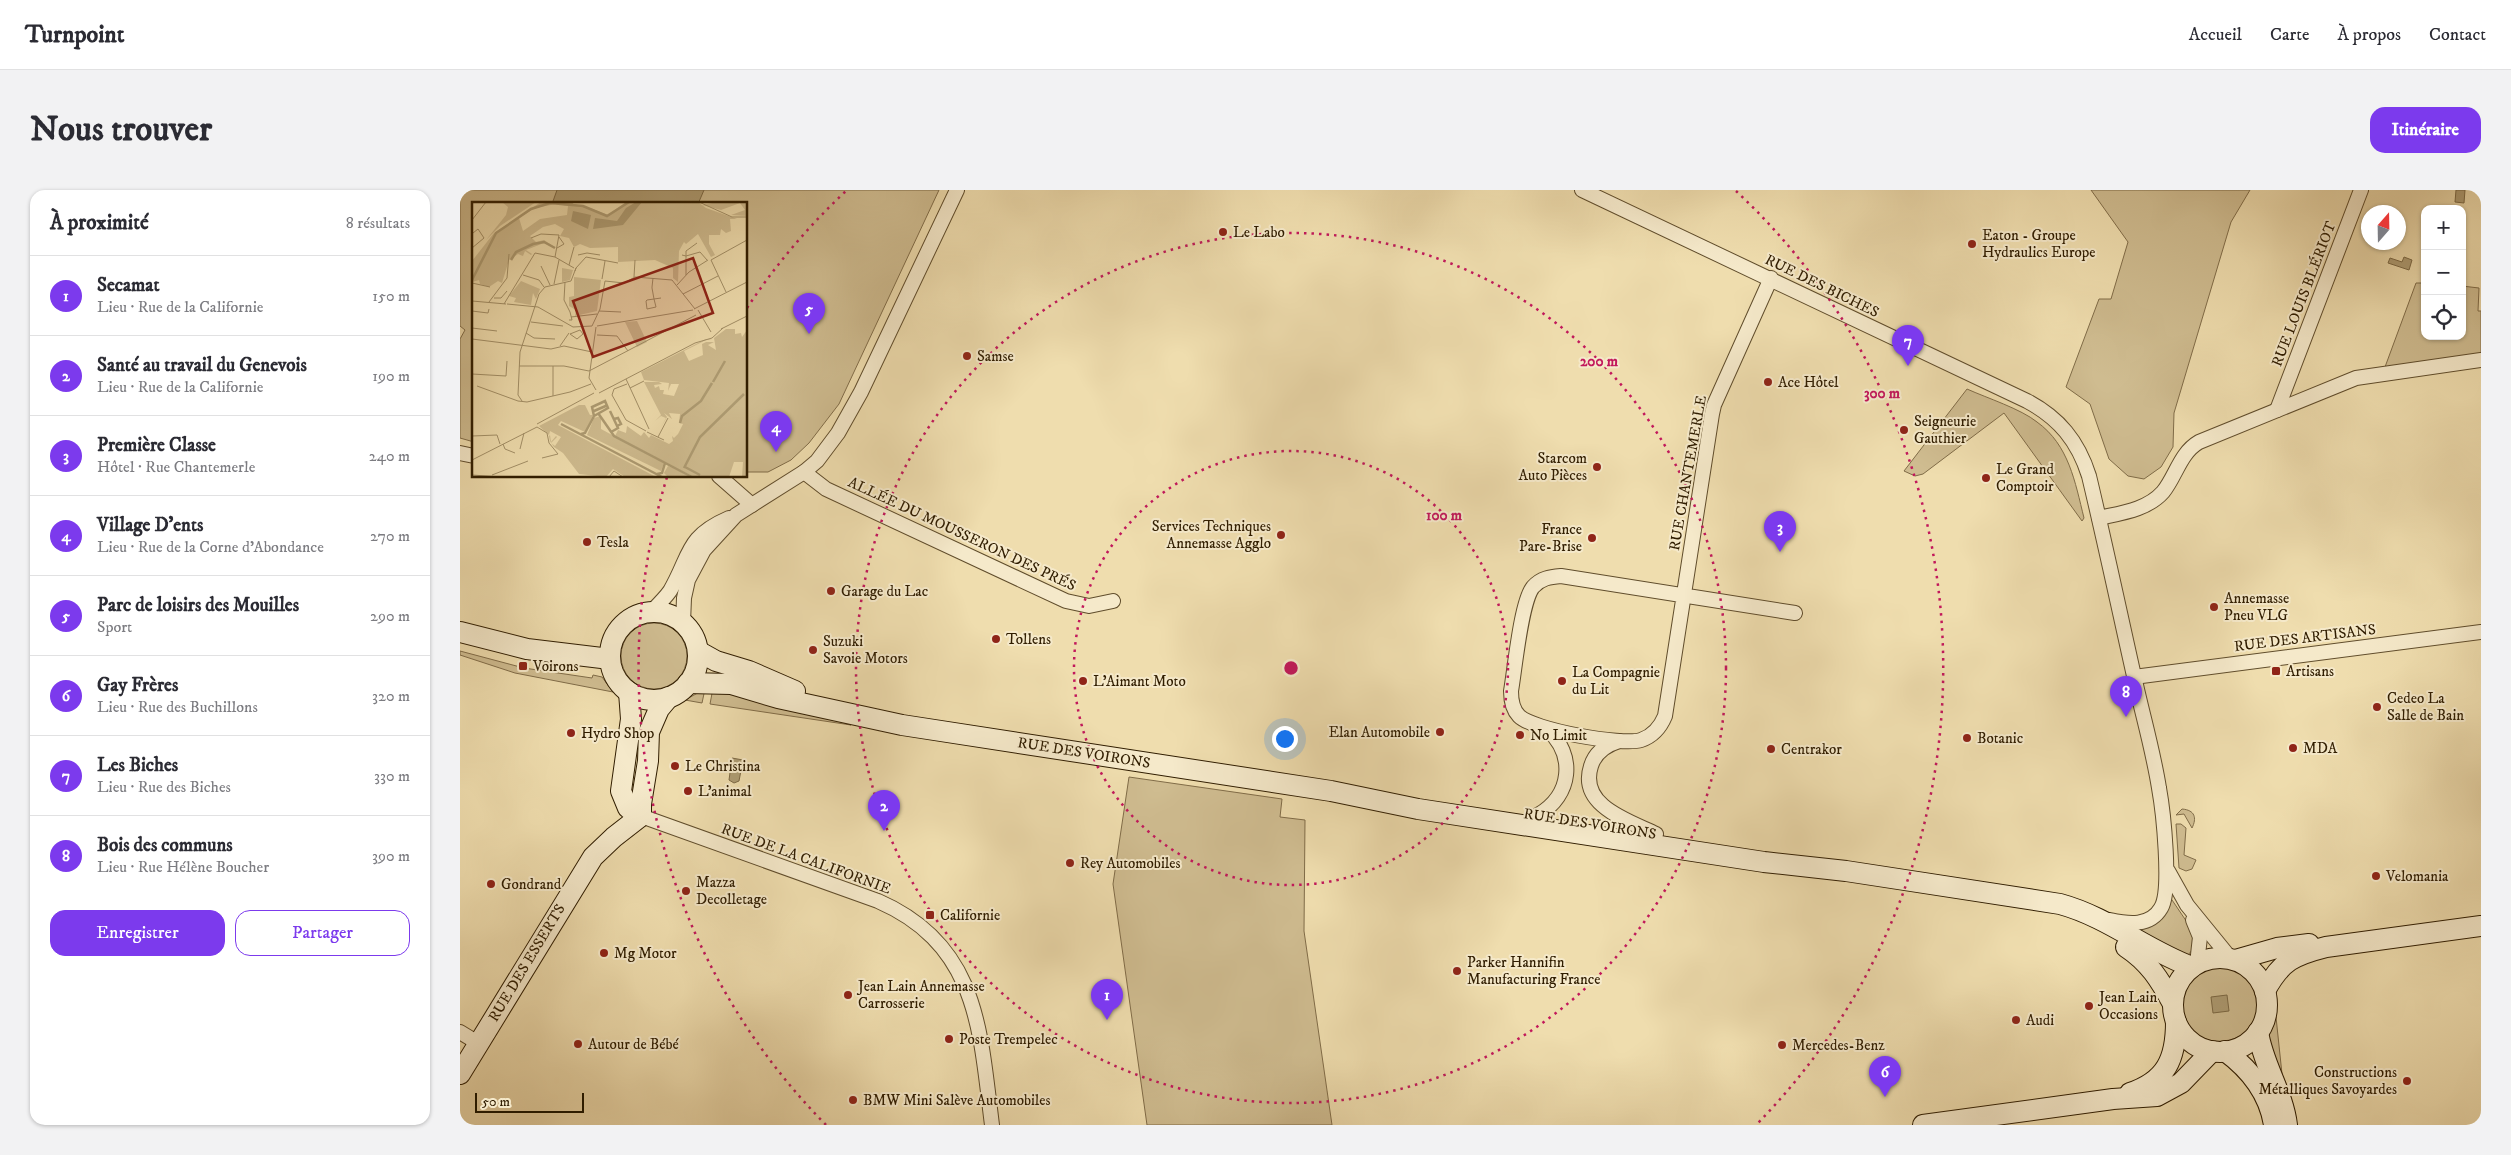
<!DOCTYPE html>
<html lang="fr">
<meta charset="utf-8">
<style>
:root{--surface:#fff;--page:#f2f2f3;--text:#2b2b33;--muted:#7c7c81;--line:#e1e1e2;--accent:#7c3aed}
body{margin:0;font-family:"IM FELL DW Pica",serif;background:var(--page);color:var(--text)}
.controls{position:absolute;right:15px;top:15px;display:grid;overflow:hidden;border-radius:10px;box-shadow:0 1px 4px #0004}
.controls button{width:45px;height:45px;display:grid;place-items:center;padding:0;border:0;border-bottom:1px solid var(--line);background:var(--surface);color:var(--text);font:25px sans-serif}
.compass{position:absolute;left:1901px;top:15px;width:45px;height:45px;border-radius:50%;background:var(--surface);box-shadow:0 1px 4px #0004;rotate:20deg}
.scale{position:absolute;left:15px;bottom:12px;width:109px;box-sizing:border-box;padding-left:5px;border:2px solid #301d00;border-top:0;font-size:14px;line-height:18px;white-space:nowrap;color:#301d00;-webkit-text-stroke:4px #f5e9ca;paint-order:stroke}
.you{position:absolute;left:824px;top:548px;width:18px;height:18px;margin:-12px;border:4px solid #fff;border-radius:50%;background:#1a73e8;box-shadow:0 0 0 8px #1a73e833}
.badge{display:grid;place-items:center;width:32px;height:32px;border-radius:50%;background:var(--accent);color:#fff;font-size:16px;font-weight:700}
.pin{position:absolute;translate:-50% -41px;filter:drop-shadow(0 1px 2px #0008)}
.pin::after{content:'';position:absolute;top:26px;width:18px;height:15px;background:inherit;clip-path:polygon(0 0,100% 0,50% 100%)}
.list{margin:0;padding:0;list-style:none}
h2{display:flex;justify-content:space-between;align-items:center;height:65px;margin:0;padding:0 20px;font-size:21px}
h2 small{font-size:16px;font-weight:400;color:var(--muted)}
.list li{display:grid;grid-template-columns:32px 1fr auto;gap:15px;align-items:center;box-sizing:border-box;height:80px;padding:0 20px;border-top:1px solid var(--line)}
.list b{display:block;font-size:19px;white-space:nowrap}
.list p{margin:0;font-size:16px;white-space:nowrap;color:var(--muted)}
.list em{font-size:16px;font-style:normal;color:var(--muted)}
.actions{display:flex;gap:10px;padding:15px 20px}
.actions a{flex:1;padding:11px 0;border:1px solid var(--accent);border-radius:15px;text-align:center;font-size:18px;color:var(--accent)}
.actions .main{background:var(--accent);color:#fff}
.icon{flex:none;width:28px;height:28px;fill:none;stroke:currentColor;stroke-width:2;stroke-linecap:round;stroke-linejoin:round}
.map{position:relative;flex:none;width:2021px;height:935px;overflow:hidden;border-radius:15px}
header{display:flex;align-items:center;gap:30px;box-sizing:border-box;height:70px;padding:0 25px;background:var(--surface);border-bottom:1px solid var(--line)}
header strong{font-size:24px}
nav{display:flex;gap:28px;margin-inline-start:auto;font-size:18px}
.intro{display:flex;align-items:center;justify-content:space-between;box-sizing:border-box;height:120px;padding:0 30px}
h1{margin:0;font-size:35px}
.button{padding:12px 22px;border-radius:15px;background:var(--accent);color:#fff;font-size:18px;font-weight:700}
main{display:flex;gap:30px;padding:0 30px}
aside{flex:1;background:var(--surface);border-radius:15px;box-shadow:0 1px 4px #0004}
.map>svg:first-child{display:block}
</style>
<header>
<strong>Turnpoint</strong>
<nav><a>Accueil</a><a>Carte</a><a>À propos</a><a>Contact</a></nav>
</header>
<div class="intro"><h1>Nous trouver</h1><a class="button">Itinéraire</a></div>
<main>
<aside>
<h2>À proximité<small>8 résultats</small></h2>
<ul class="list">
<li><span class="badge">1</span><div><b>Secamat</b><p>Lieu · Rue de la Californie</p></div><em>150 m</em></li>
<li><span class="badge">2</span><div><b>Santé au travail du Genevois</b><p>Lieu · Rue de la Californie</p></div><em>190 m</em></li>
<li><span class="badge">3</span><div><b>Première Classe</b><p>Hôtel · Rue Chantemerle</p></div><em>240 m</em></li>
<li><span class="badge">4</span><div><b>Village D'ents</b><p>Lieu · Rue de la Corne d'Abondance</p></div><em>270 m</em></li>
<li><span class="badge">5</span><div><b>Parc de loisirs des Mouilles</b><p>Sport</p></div><em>290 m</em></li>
<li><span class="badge">6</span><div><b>Gay Frères</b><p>Lieu · Rue des Buchillons</p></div><em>320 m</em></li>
<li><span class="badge">7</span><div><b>Les Biches</b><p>Lieu · Rue des Biches</p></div><em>330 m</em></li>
<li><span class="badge">8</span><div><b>Bois des communs</b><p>Lieu · Rue Hélène Boucher</p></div><em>390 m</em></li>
</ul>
<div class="actions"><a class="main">Enregistrer</a><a>Partager</a></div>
</aside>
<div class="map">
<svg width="2021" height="935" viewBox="0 0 2021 935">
<rect width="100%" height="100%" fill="#efddae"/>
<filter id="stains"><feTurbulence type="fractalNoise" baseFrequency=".004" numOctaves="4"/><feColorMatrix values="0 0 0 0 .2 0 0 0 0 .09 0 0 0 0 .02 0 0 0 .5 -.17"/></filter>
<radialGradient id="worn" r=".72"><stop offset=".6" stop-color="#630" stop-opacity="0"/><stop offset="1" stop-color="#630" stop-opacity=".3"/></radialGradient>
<!-- green -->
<g fill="#cfbc90" stroke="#806c48">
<path d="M0,0H479L379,214L349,253L331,270L308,282H286V14H14V252L0,248V149L5,140L0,136Z"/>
<path d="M1631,0H1790L1771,32L1714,223L1713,257L1701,277L1684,289L1668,286L1649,269L1630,214L1606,197L1639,109H1651L1668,52Z"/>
<path d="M1956,93H1965V146H2002V96L2019,98L2018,121H2021V164L1925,177Z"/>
<path d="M1507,199C1527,208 1561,219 1577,232C1609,255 1615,292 1624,328L1622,331L1544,223L1463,284L1455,286L1444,281Z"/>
<circle cx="194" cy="466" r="33"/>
<path d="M0,461L64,478L132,488L133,485L142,487L153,502L55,483L0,465Z"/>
<path d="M253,498L279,502L391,535L250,514Z"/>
<path d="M245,499L242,513L225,510Z"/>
<path d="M669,587L822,609L820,627L845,630L844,741L872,935H687L653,694Z"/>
<path d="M1722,619C1735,620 1737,628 1732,638L1724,624L1716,625Z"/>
<path d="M1716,634H1721L1726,638L1724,665L1736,670L1732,679L1726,681L1719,678Z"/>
<path d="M1710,707L1733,741V759L1728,765L1672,738Z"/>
<path d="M1755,777C1807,776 1812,847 1763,851C1716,855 1707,789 1755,777Z"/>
<path d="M1816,827L1824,903L1808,848Z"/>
</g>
<!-- water -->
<g fill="#ae9c73" stroke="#7c6945">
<path d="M97,0H244L238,14H92Z"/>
<path d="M1996,0H2005L2004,13L1995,12Z"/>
<path d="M1944,67L1952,70L1949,80L1928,73L1930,68L1942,72Z"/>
<path d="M272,568L283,570L279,591L274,593L269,590Z"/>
<path d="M1767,805L1769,821L1753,823L1751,807Z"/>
</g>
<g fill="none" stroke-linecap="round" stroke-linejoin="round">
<defs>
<g id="street">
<path d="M1122,0L1567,211C1599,228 1618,251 1629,286C1645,353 1659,419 1674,486C1682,523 1693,560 1699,598C1703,620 1712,700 1701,718C1690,737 1668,734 1650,730"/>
<path d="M1311,88L1254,215L1252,224L1205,526C1200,538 1193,546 1181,550C1162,556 1073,540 1059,526C1052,519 1051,510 1051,501C1055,478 1061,412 1073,397C1081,388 1090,387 1101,386L1335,423"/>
<path d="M1817,220L1901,0"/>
<path d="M0,263L14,266"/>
<path d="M344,282L366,299L606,411L629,416L653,411"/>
<path d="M259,286L292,315"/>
<path d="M1639,328C1661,323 1687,320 1703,302C1716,286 1720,263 1739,252L1896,188L2021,170"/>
<path d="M192,421C198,415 205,408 210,401C231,365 225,347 269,328"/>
<path d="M223,433L224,408L228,390L244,360L276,325L344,282L357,271L378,243L401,202L497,0"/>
<path d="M1674,487L2021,442"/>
<path d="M1159,551C1146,555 1135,563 1131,576C1118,616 1169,631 1196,644"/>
<path d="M1078,625C1112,605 1116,565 1087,539"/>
<path d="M181,626L418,711C519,755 520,841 532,935"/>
<path d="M1708,681L1727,715L1771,769"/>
<path d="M1733,730L1740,747L1737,774"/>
<path d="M0,842L18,853"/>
</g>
<g id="secondary">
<circle cx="194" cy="466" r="44"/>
<path d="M0,442L67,459L150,469"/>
<path d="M238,461L256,471L289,481L335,501"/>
<path d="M228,493L271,494L318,508L442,535L871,601L958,619L1304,672L1386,681L1600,714C1648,727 1686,760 1732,777"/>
<path d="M169,502L171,529L161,601L168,618L181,626"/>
<path d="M181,626V614L188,571L189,542L199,519L209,507"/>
<path d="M1666,757C1689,772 1700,790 1713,814"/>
<circle cx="1760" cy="815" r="47"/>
<path d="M1775,770L1817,758L1849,754"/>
<path d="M1805,801C1821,771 1834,765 1866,757L2021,736"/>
<path d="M1798,842C1803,875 1823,902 1827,935"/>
<path d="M1765,861C1791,880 1809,903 1814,935"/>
<path d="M0,884L133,667L154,647L181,626"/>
<path d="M1670,903C1706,891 1716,869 1716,832"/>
<path d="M1463,935L1653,909L1697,906L1721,893L1752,861"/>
</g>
</defs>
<!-- street casing -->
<use href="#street" stroke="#604d2c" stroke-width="16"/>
<!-- secondary casing -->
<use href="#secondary" stroke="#301d00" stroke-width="22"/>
<!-- street -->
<use href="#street" stroke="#f5e9ca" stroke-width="14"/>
<!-- secondary -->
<use href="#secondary" stroke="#f5e9ca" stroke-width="20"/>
</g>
<!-- distance rings -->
<g fill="none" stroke="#c2185b" stroke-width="2.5" stroke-dasharray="2.5 5">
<circle cx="831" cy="478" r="217"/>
<circle cx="831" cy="478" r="435"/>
<path d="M366 935A652 652 0 0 1 207 287M287 118A652 652 0 0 1 386 1M1276 1A652 652 0 0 1 1296 935"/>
</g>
<!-- markers -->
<g fill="#8f2418" stroke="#f5e9ca" stroke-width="2">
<circle cx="763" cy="42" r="5"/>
<circle cx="1512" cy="54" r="5"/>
<circle cx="507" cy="166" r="5"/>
<circle cx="1308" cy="192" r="5"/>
<circle cx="1444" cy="240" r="5"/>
<circle cx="1137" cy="277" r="5"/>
<circle cx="1526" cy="288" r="5"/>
<circle cx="821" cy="345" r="5"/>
<circle cx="1132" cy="348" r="5"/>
<circle cx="127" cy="352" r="5"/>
<circle cx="371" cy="401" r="5"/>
<circle cx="1754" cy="417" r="5"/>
<circle cx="536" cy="449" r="5"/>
<circle cx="353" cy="460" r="5"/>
<rect x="58" y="471" width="10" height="10" rx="2.5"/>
<rect x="1811" y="476" width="10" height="10" rx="2.5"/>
<circle cx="623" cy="491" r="5"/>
<circle cx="1102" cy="491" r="5"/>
<circle cx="1917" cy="517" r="5"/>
<circle cx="980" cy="542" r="5"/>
<circle cx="111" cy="543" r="5"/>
<circle cx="1060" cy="545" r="5"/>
<circle cx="1507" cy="548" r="5"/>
<circle cx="1833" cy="558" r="5"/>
<circle cx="1311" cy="559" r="5"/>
<circle cx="215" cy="576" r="5"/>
<circle cx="228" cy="601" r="5"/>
<circle cx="610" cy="673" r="5"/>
<circle cx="1916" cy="686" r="5"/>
<circle cx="31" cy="694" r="5"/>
<circle cx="226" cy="701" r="5"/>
<rect x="465" y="720" width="10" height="10" rx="2.5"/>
<circle cx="144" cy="763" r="5"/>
<circle cx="997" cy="781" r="5"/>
<circle cx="388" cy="805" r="5"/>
<circle cx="1629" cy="816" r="5"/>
<circle cx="1556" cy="830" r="5"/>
<circle cx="489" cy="849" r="5"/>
<circle cx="118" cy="854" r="5"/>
<circle cx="1322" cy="855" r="5"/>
<circle cx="1947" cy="891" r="5"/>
<circle cx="393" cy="910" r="5"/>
</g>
<g text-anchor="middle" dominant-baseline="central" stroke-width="4" stroke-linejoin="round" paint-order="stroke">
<!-- poi labels -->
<g font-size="15" fill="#301d00" stroke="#f5e9ca" text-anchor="start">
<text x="773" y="42">Le Labo</text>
<text x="1522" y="45">Eaton - Groupe<tspan x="1522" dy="17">Hydraulics Europe</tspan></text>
<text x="517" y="166">Samse</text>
<text x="1318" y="192">Ace Hôtel</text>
<text x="1454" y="231">Seigneurie<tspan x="1454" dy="17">Gauthier</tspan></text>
<text x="1127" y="268" text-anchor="end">Starcom<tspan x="1127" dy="17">Auto Pièces</tspan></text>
<text x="1536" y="279">Le Grand<tspan x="1536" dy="17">Comptoir</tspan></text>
<text x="811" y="336" text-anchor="end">Services Techniques<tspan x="811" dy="17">Annemasse Agglo</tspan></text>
<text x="1122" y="339" text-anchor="end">France<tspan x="1122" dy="17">Pare-Brise</tspan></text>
<text x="137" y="352">Tesla</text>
<text x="381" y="401">Garage du Lac</text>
<text x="1764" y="408">Annemasse<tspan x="1764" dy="17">Pneu VLG</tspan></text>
<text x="546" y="449">Tollens</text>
<text x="363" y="451">Suzuki<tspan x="363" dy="17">Savoie Motors</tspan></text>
<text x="73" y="476">Voirons</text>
<text x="1826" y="481">Artisans</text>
<text x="1112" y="482">La Compagnie<tspan x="1112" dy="17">du Lit</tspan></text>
<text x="633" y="491">L'Aimant Moto</text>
<text x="1927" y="508">Cedeo La<tspan x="1927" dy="17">Salle de Bain</tspan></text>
<text x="970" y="542" text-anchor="end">Elan Automobile</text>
<text x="121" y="543">Hydro Shop</text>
<text x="1070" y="545">No Limit</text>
<text x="1517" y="548">Botanic</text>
<text x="1843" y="558">MDA</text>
<text x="1321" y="559">Centrakor</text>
<text x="225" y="576">Le Christina</text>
<text x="238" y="601">L'animal</text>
<text x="620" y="673">Rey Automobiles</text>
<text x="1926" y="686">Velomania</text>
<text x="236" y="692">Mazza<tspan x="236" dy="17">Decolletage</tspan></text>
<text x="41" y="694">Gondrand</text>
<text x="480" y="725">Californie</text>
<text x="154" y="763">Mg Motor</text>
<text x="1007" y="772">Parker Hannifin<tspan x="1007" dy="17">Manufacturing France</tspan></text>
<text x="398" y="796">Jean Lain Annemasse<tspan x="398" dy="17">Carrosserie</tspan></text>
<text x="1639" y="807">Jean Lain<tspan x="1639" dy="17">Occasions</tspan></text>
<text x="1566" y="830">Audi</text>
<text x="499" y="849">Poste Trempelec</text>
<text x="128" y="854">Autour de Bébé</text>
<text x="1332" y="855">Mercedes-Benz</text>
<text x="1937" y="882" text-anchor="end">Constructions<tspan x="1937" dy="17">Métalliques Savoyardes</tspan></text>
<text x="403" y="910">BMW Mini Salève Automobiles</text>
</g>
<!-- street labels -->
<g font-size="15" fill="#301d00" stroke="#f5e9ca">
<text transform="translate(1362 96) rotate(26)">RUE DES BICHES</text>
<text transform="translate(1844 104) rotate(-69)">RUE LOUIS BLÉRIOT</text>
<text transform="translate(1228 283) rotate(-80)">RUE CHANTEMERLE</text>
<text transform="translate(502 344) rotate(25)">ALLÉE DU MOUSSERON DES PRÉS</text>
<text transform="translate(1845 448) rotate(-7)">RUE DES ARTISANS</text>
<text transform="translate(624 563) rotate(9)">RUE DES VOIRONS</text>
<text transform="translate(1130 634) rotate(9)">RUE DES VOIRONS</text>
<text transform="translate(346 669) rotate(20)">RUE DE LA CALIFORNIE</text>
<text transform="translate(67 773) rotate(-59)">RUE DES ESSERTS</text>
</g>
</g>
<!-- overview -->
<g transform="translate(12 12)">
<rect width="275" height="275" fill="#efddae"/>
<path d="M30,0H64L28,24L14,38L34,13L36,5ZM69,0H101V4H113L136,13L154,0H226L234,6L265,17H258L259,29L254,31L249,27L248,33H237V42L243,53L239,55L226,32L214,42L212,40L207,49L206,80L201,76V66L183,58L146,60V45L118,46L108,42L102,45L97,36L88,34L92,27L83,22L71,25L58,34L64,40L72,38L84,46L72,41L54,48L60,52L59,53L53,49L51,54L46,52L37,58L30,81L26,79L17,85L8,82L7,78L0,80V59L22,31ZM84,2L96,4L95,13L68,17L51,29L47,16L63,6ZM246,0H275V14L259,13L273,8L268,1L249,8L230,3ZM90,66L101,68L98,78L90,80ZM102,75L129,78L125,109L103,114L104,108L97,104V95L102,94ZM49,79L68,87L64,97L61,91L59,103L42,100L44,96L37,94ZM165,119L175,140L165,145L153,120ZM263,127V132L269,131L270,135L275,128V275H270L271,260H262L257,275H222L143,234L146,228L154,231L155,224L169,234L172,230L177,236L179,233L197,242L201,239L200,234L202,236L206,232L211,222L207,221L208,212L197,211L200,217L192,211L195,215L189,225L194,216L189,214L183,219L189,213L172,180H187L190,182L182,183L183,186L187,184L188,188H192L191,192L202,194L207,182H199L196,189L197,181L172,178L169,170L234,137L240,138H234L212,149L217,159L231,153L230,142L234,140H242L236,143L244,148L242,136L254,127ZM107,203H113L118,213H121L113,230L89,219L86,223L184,275H153L141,267L134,275L107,272L91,251L82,245L78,239L77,234L78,233L79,240L84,234L85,235L79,241L83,244L89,235L78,229L77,233L67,224ZM129,214V227L192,261L189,269L115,233L122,216ZM196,264L200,265L218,275H196L192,271Z" fill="#cfbc90" fill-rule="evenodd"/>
<path d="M164,0H170L151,23L121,27L123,16L145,19L154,6ZM101,9L119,13L116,27L99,19Z" fill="#ae9c73"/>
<path fill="none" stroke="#ae9c73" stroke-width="2.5" d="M39,58L44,50L61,42L72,40L83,46M0,78L24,31L59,7L78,1L111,4L135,14L157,0M241,180L253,159M122,209L136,203M138,209L146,226L139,230M126,211L142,234L220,275M142,217L146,216L149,222L145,224M208,221L210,214L229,199L240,181M89,222L190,275M109,232L113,231L122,214L120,205L133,199L136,206L122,214M213,265L228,273M212,266L228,235L272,192M185,272L190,271L193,261"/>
<path fill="none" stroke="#a39068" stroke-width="1" d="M227,0L260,15H275M0,18L14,0M59,36L69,32L87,33L83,55M0,46L12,36L6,27L1,31M85,46L92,42L87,35M106,53L115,51L128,53M210,53L214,54V49L225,41M97,63L102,45M69,64L78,83M104,66L114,55L146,61M51,73L67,78L72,85M214,73V54L228,50L235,58M162,75L163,58M181,76L180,85V86L182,97L184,105L175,107L174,99L175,98L189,96M130,77L133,59M133,79L152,81L163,75L200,78L223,107M93,80L92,98L98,110L100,118H97M0,81L18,85M82,82L87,58M205,83L217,70L236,58M254,90L239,58L275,38M211,92L246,74M22,96H29L35,89M0,99L34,102M17,100L35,76L37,52M32,102L63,51L83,55L102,66M35,102L66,105L101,125L120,124M222,107L275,80M226,108L239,130M0,109L16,111L17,107M127,109L149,110M99,115L125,112M59,120L91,124M120,124L128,107L133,79M125,124L221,108M124,125L117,176L124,188M0,126L25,129M249,127L275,114M108,128L111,132L105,137L98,132ZM54,131L62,136L83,137M125,133L145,134L156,149M0,137L79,147L92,144L120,150M88,144L97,131M47,164H92L117,169M81,164V194M117,169L224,113M0,172L34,174L35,159M154,177L177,227M155,182L142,187L140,193L154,218L174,229M5,184L46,199M158,186L172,179M127,191L223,141L240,136L251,126M46,199L55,200L98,190L119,182M50,199L46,193L48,150L67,92L73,85L99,79L104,66L103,69M65,222L122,191M65,225L75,231L77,241L86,252L70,256M175,230L192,238M0,234L25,233L28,242M186,235L196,216M31,242L33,247L43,251M48,247L52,231M0,258L65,225M0,273L29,275M20,273L56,259M137,275L142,269L151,275"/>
<path fill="#8f2418" fill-opacity="0.15" stroke="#8f2418" stroke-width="2.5" d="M221,56L241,111L121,155L101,99Z"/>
<rect width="275" height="275" fill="none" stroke="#301d00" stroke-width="2.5"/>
</g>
<circle cx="831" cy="478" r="8" fill="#c2185b" stroke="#f5e9ca" stroke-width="2.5"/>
<g font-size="15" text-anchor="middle" font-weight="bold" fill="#c2185b" stroke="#f5e9ca" stroke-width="4" stroke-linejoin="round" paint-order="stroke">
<text x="1139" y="176">200 m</text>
<text x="1422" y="208">300 m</text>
<text x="984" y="330">100 m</text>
</g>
<rect width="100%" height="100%" filter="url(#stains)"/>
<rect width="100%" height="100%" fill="url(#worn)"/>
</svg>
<div class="controls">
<button>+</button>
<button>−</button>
<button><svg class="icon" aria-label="locate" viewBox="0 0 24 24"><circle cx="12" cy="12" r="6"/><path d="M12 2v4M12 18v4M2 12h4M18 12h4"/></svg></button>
</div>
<svg class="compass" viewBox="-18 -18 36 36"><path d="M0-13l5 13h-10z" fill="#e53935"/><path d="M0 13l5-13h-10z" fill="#7c7c81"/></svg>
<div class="scale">50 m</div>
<div class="you"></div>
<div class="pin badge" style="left:647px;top:830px">1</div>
<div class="pin badge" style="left:424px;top:641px">2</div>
<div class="pin badge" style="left:1320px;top:362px">3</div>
<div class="pin badge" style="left:316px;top:262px">4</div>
<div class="pin badge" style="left:349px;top:144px">5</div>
<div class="pin badge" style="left:1425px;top:907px">6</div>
<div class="pin badge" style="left:1448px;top:176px">7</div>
<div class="pin badge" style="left:1666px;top:527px">8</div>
</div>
</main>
